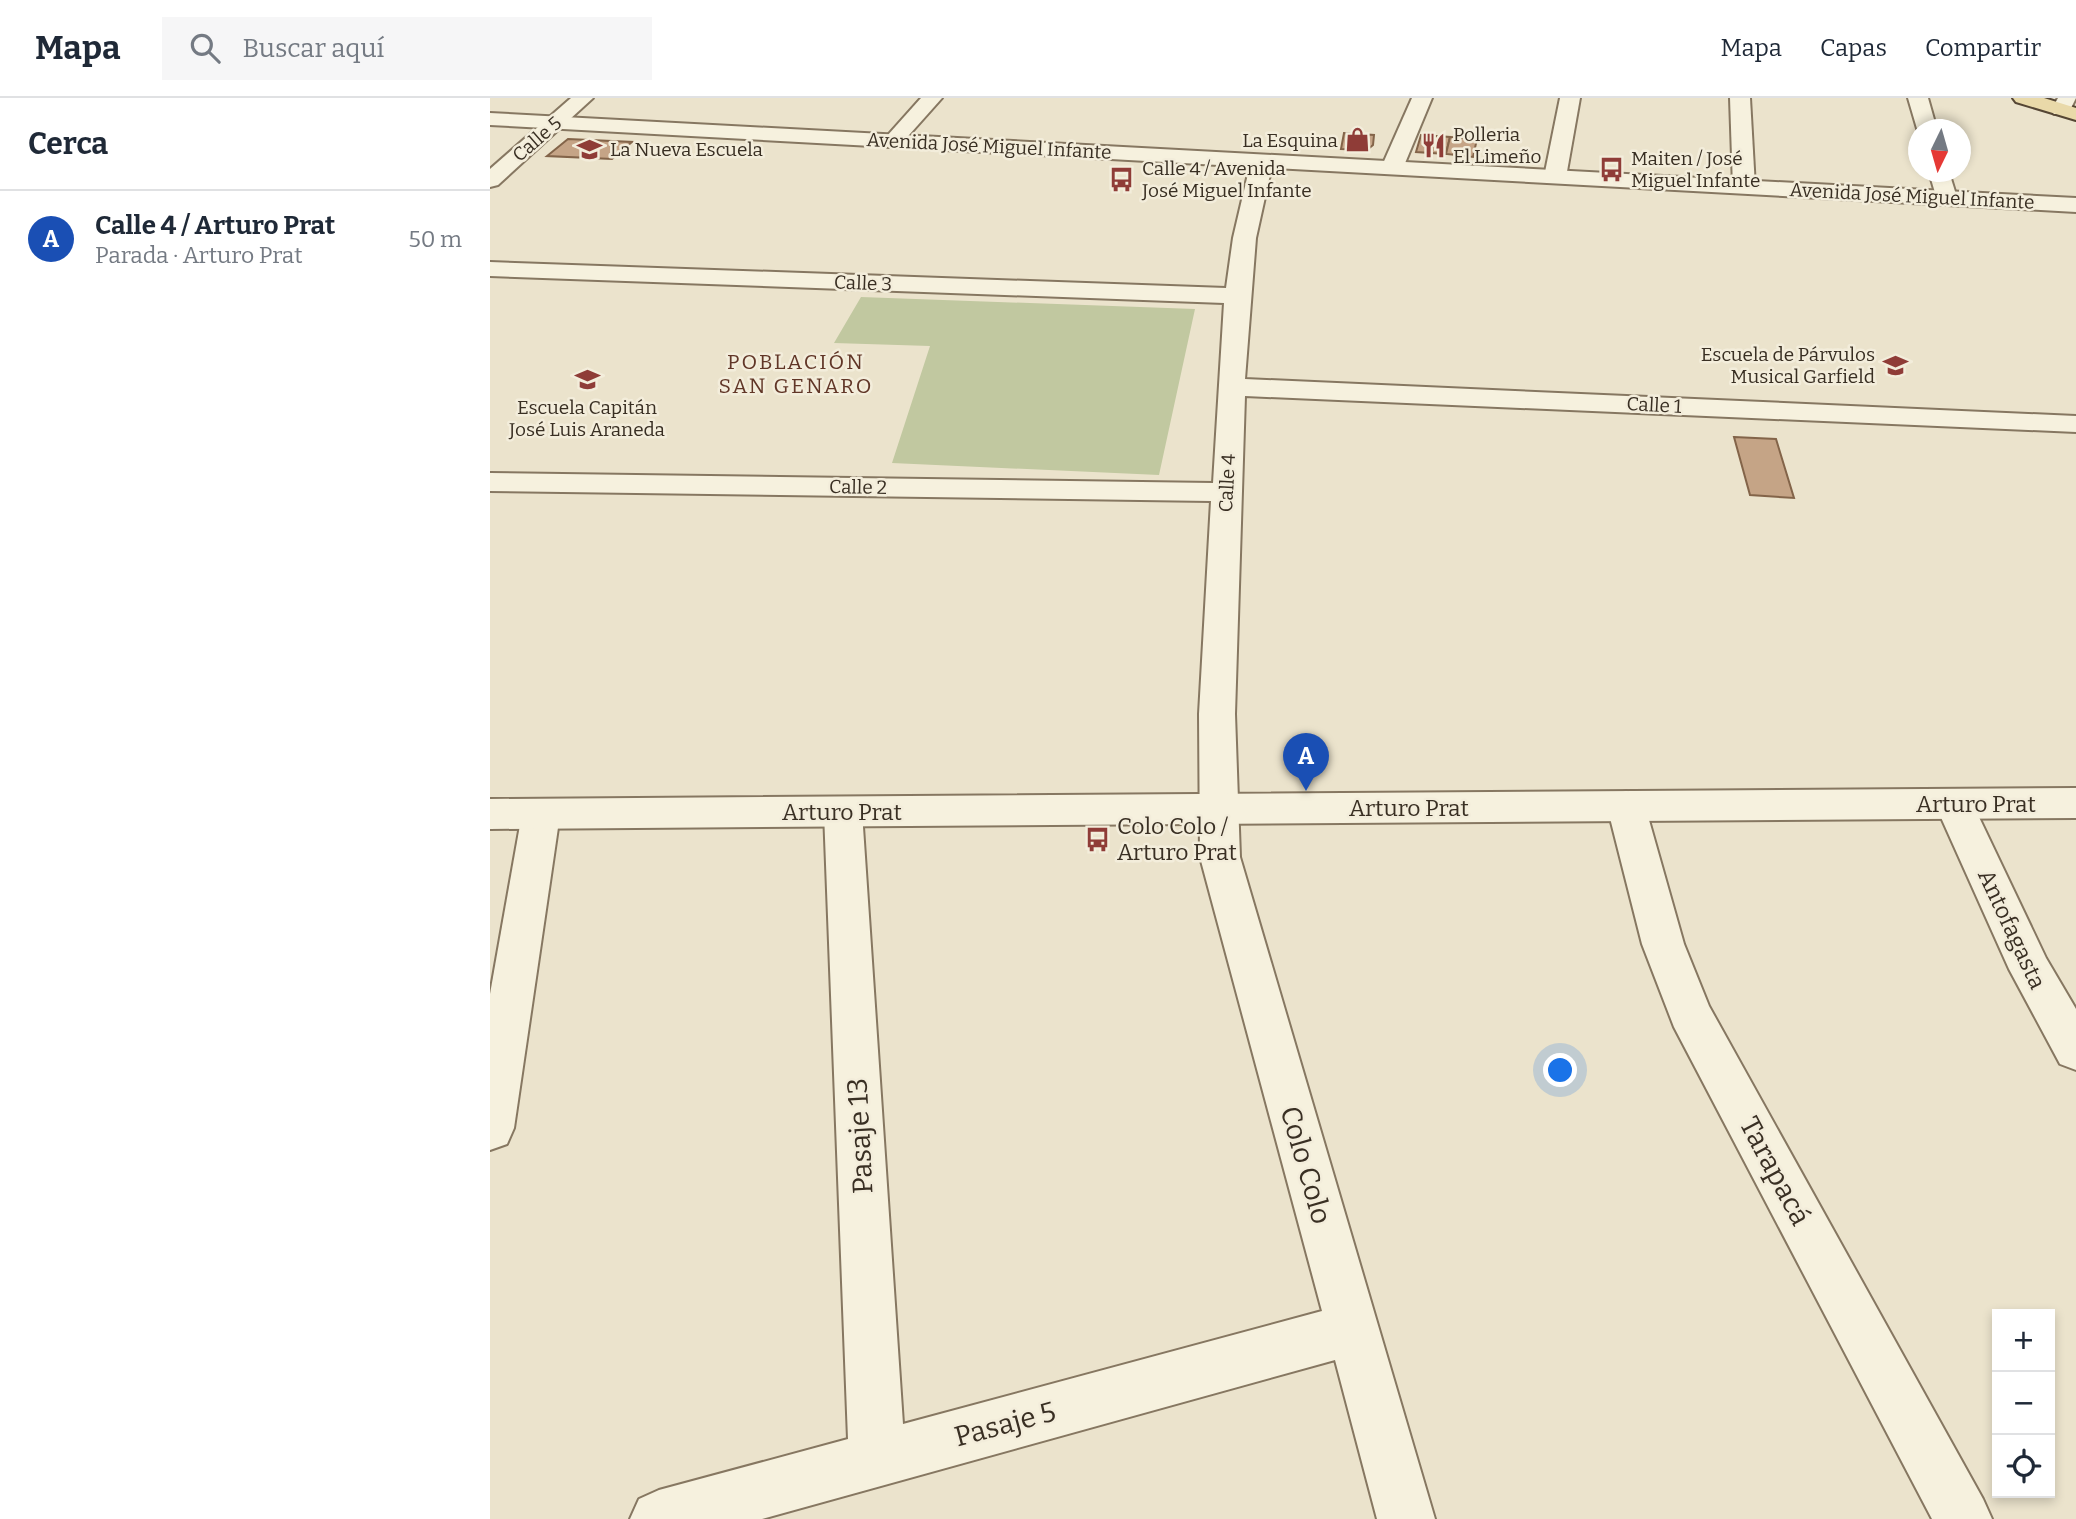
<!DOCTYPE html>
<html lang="es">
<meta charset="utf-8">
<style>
:root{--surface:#fff;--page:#f6f6f7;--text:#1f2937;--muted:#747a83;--line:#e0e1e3;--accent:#8f3c37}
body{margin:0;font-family:Bitter,serif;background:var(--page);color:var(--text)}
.controls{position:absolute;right:21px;bottom:21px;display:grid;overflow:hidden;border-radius:0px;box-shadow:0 4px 10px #0003}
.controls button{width:63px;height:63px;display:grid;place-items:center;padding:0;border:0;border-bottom:2px solid var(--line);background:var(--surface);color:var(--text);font:35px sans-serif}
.compass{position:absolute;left:1418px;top:21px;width:63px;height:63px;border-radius:50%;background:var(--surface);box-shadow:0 4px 10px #0003;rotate:185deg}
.you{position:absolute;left:1071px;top:973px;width:24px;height:24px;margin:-18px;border:5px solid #fff;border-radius:50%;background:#1a73e8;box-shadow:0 0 0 10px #1a73e833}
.badge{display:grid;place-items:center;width:46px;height:46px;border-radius:50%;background:var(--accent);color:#fff;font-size:23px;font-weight:700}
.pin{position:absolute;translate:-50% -58px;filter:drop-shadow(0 2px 4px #0008)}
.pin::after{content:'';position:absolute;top:37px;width:24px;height:21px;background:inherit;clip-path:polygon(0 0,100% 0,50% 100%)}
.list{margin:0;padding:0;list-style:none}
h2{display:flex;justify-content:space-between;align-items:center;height:91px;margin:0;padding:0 28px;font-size:30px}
h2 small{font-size:23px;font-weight:400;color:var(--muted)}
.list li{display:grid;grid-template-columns:46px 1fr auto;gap:21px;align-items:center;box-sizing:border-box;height:98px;padding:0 28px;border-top:2px solid var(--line)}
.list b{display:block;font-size:26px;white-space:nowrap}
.list p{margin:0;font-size:23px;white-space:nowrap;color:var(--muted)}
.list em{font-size:23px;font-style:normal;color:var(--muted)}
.icon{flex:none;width:38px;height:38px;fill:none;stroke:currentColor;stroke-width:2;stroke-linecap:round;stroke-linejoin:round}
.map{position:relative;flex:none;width:1586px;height:1421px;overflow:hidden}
header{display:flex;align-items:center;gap:42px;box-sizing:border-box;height:98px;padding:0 35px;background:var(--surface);border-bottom:2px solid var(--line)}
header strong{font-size:33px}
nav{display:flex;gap:38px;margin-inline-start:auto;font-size:24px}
.search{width:490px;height:63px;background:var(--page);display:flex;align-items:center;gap:18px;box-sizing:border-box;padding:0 24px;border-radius:0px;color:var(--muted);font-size:26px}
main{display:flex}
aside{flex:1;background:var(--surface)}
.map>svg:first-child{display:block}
</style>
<header>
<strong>Mapa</strong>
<div class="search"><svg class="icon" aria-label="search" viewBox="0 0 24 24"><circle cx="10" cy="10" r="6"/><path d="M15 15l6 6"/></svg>Buscar aquí</div>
<nav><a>Mapa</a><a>Capas</a><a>Compartir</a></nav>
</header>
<main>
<aside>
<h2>Cerca<small></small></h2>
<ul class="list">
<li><span class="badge" style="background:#1a4fb4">A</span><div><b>Calle 4 / Arturo Prat</b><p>Parada · Arturo Prat</p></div><em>50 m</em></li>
</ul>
</aside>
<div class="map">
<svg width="1586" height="1421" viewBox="0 0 1586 1421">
<rect width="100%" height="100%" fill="#ebe3cc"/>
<!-- green -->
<path fill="#c1c8a0" d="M371,199L705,211L669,377L402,365L440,248L344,245Z"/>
<!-- building -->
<g fill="#c5a486" stroke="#836449" stroke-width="2">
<path d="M854,35L884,37L883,47L877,52L851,51Z"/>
<path d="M931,37L960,39L956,56L926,54Z"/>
<path d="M960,39L987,41L983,59L956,56Z"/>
<path d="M78,41L142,44L122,61L57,58Z"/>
<path d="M1244,339L1286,341L1304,400L1260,397Z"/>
</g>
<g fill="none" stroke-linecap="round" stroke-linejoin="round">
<defs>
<g id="minor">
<path d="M81,0H103L8,87L0,89V71Z"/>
<path d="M431,0H452L411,46H397L394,42L397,38Z"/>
<path d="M922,0H942L913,70L910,75H894L891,70Z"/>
<path d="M1070,0H1090L1076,79L1073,84H1057L1054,79Z"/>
<path d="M1240,0H1260L1265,89L1262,94H1246L1243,89Z"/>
<path d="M1418,0H1438L1447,32H1428V34Z"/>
<path d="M1568,0H1586L1578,16H1564L1561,12Z"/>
<path d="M772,57L780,58L783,63L766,140L755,281L1586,318V334L755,298L745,616L750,759L945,1421H887L845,1262L272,1421H140L149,1401L169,1392L358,1341L334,714L339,704L353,699L367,704L372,714L413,1326L832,1213L710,759L709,616L721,403L0,393V375L723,385L734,205L0,178V164L736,190L743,140L761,63L764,58Z"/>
<path d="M1439,74H1459L1467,100L1464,105H1448Z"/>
<path d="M1464,691L1478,696L1556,860L1586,911V972L1570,966L1519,871L1445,706L1450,696Z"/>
<path d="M1136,693L1150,698L1155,708L1194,846L1219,908L1493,1401L1502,1421H1442L1184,929L1152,846L1117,708L1122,698Z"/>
<path d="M51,701L65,705L70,716L24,1030L17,1046L0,1052V896L32,716L37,705Z"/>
</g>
<g id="tertiary">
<path d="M0,15L1586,100V114L0,27Z"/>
<path d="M1586,690V720L0,731V701Z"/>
</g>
<path id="primary" d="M1523,0H1554L1586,10V22L1526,4Z"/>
</defs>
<!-- minor casing -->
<use href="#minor" stroke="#867761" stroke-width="4"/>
<!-- tertiary casing -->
<use href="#tertiary" stroke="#867761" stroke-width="4"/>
<!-- primary casing -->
<use href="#primary" stroke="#554634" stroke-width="4"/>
<!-- minor -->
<use href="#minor" fill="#f6f1de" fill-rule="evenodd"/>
<!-- tertiary -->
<use href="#tertiary" fill="#f6f1de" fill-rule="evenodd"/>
<!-- primary -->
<use href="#primary" fill="#e9d9a9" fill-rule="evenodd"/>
</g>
<!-- icons -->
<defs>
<symbol id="shop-bare" viewBox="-9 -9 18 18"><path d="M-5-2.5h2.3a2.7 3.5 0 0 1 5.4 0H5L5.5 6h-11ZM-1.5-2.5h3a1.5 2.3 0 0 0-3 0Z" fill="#8f3c37" stroke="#f3eddb" stroke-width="2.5" paint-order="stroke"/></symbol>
<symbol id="restaurant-bare" viewBox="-9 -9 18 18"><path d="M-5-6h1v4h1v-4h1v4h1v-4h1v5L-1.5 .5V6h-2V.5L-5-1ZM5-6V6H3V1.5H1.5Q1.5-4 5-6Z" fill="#8f3c37" stroke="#f3eddb" stroke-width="2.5" paint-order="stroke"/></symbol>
<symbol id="school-bare" viewBox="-9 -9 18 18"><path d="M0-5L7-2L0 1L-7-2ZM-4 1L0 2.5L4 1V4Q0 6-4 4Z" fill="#8f3c37" stroke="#f3eddb" stroke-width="2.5" paint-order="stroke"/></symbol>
<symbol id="bus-bare" viewBox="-9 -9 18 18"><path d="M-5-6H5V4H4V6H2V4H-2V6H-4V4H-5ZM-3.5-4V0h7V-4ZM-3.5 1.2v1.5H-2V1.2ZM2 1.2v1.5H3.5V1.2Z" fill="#8f3c37" stroke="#f3eddb" stroke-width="2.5" paint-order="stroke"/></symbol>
</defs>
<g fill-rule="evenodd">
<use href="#shop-bare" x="850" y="24" width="35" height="35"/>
<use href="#restaurant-bare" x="926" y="30" width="35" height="35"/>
<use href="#school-bare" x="82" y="34" width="35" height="35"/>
<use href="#bus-bare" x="1104" y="54" width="35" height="35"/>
<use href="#bus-bare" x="614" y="64" width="35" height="35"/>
<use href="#school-bare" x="1388" y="250" width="35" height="35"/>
<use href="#school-bare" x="80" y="264" width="35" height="35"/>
<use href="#bus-bare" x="590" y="724" width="35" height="35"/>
</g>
<g text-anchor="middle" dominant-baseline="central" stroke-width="5" stroke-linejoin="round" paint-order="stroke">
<!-- far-poi labels -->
<g font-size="19" fill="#392f23" stroke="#f3eddb" text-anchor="start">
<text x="963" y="36">Polleria<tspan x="963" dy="22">El Limeño</tspan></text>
<text x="848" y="42" text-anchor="end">La Esquina</text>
<text x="120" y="51">La Nueva Escuela</text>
<text x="1141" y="60">Maiten / José<tspan x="1141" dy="22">Miguel Infante</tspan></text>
<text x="652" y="70">Calle 4 / Avenida<tspan x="652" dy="22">José Miguel Infante</tspan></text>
<text x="1385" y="256" text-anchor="end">Escuela de Párvulos<tspan x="1385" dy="22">Musical Garfield</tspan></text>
<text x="97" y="309" text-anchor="middle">Escuela Capitán<tspan x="97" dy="22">José Luis Araneda</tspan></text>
</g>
<!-- far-street labels -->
<g font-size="19" fill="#392f23" stroke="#f3eddb">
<text transform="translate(47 41) rotate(-41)">Calle 5</text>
<text transform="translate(499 48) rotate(3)">Avenida José Miguel Infante</text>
<text transform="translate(1422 98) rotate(3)">Avenida José Miguel Infante</text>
<text transform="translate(373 185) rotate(2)">Calle 3</text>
<text transform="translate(1164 307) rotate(3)">Calle 1</text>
<text transform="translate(737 385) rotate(-87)">Calle 4</text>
<text transform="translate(368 389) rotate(1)">Calle 2</text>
</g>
<!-- far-neighbourhood labels -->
<g font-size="21" letter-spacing="2" fill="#613627" stroke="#f3eddb">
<text x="306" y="264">POBLACIÓN<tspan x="306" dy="24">SAN GENARO</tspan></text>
</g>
<!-- street labels -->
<g font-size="23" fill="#392f23" stroke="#f3eddb">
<text x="1486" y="706">Arturo Prat</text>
<text x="919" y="710">Arturo Prat</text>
<text x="352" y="714">Arturo Prat</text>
<text transform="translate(1522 831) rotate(65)">Antofagasta</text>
</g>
<!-- poi labels -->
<g font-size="23" fill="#392f23" stroke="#f3eddb" text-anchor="start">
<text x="627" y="728">Colo Colo /<tspan x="627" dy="26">Arturo Prat</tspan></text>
</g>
<!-- near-street labels -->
<g font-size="28" fill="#392f23" stroke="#f3eddb">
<text transform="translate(370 1038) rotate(-93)">Pasaje 13</text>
<text transform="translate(816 1067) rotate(74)">Colo Colo</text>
<text transform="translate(1285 1073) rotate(62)">Tarapacá</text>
<text transform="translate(515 1326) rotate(-15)">Pasaje 5</text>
</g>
</g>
</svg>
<div class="controls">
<button>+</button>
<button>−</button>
<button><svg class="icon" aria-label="locate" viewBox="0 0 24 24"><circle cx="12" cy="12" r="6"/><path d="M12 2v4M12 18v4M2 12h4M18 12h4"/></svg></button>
</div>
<svg class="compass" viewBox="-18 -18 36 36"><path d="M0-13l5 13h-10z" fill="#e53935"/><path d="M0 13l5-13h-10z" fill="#747a83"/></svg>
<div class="you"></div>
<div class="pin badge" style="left:816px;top:693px;background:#1a4fb4">A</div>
</div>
</main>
